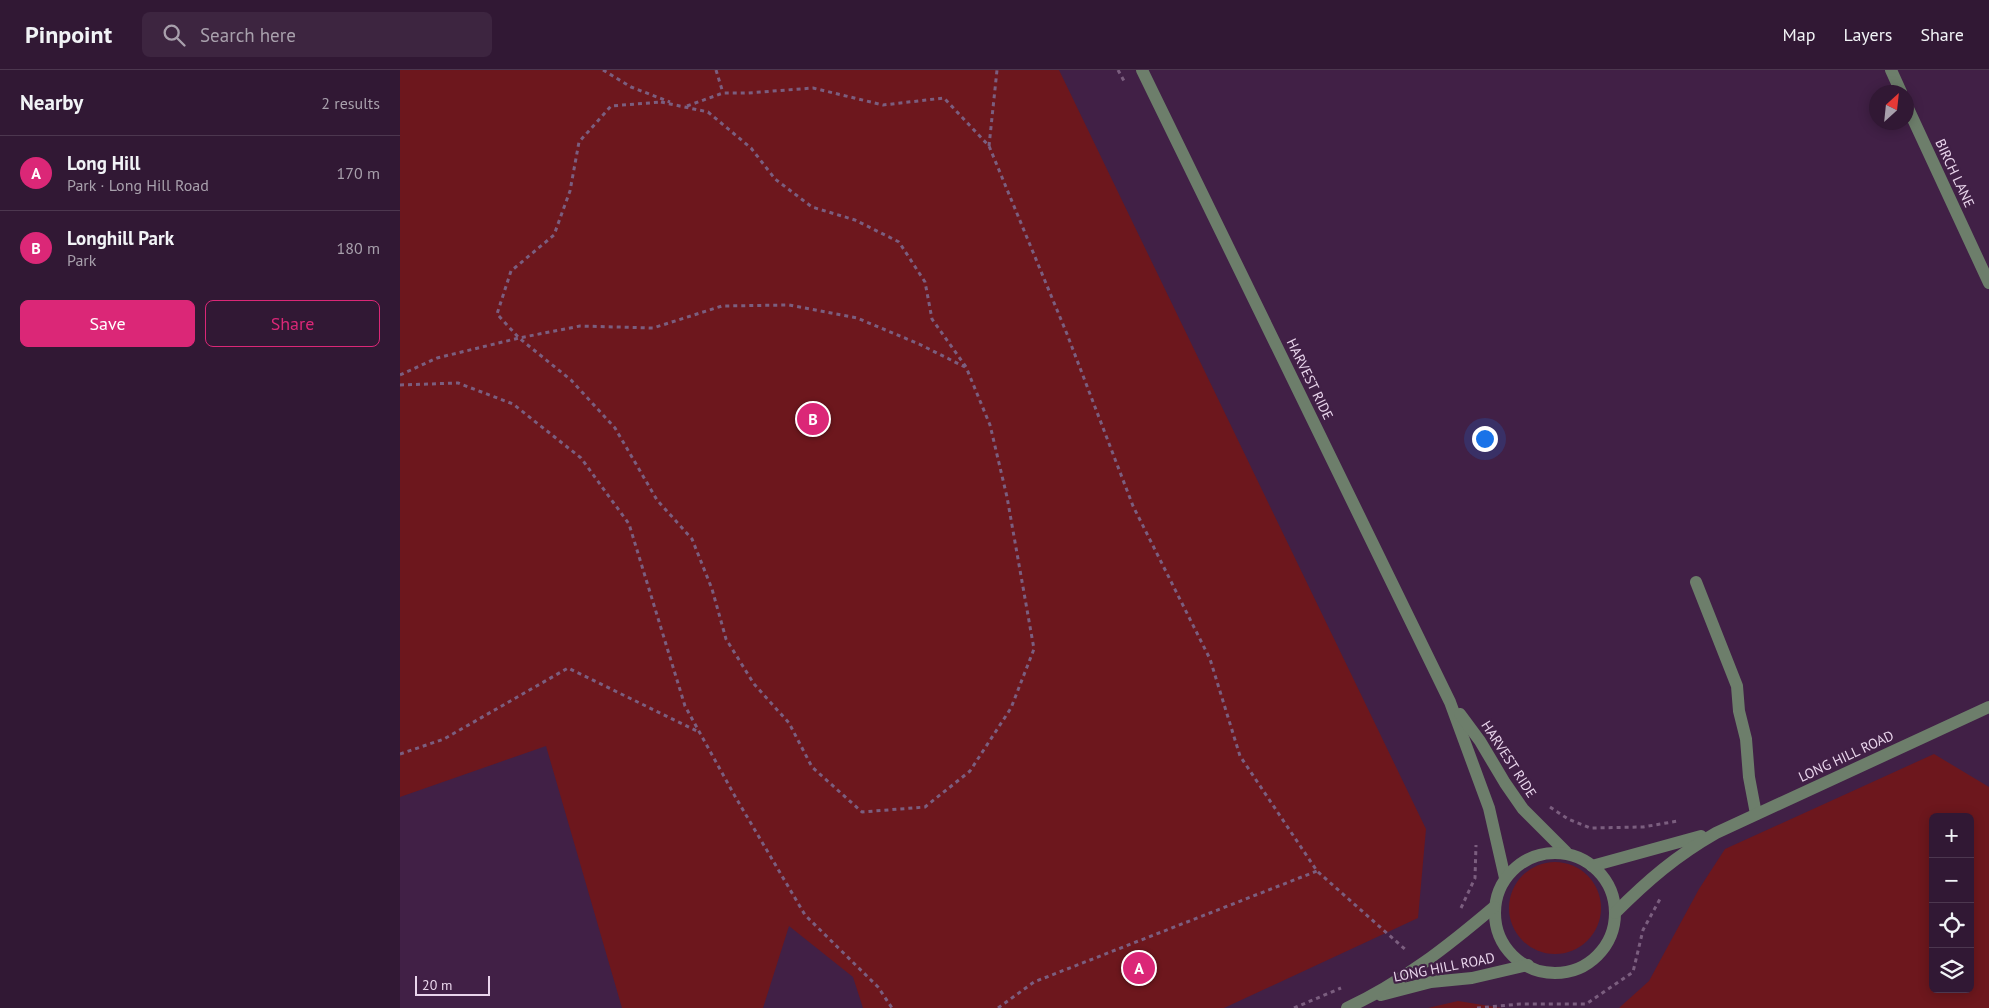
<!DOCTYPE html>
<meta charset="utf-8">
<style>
:root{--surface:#311834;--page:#3d2540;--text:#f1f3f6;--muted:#a8a0ac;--line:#4c374f;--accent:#db2777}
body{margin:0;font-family:"PT Sans",sans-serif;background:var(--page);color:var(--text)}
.controls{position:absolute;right:15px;bottom:15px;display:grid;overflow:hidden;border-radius:8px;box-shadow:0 2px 12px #0003}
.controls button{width:45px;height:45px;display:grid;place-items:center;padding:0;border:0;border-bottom:1px solid var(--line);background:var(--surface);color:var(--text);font:25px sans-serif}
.compass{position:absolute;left:1469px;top:15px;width:45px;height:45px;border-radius:50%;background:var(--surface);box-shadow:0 2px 12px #0003;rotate:27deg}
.scale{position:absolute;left:15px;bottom:12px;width:75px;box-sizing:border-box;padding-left:5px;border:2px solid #e9d5ec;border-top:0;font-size:14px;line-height:18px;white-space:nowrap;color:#e9d5ec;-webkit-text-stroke:4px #412046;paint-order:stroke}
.you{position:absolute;left:1084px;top:368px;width:18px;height:18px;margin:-12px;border:4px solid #fff;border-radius:50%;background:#1a73e8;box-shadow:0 0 0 8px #1a73e833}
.badge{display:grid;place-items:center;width:32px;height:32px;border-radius:50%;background:var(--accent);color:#fff;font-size:16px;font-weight:700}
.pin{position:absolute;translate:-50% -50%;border:2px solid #fff;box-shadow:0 1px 5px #0006}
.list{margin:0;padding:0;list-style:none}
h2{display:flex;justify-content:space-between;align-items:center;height:65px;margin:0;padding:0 20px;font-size:21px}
h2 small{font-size:16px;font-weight:400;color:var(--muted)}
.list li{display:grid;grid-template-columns:32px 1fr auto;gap:15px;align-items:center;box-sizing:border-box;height:75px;padding:0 20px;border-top:1px solid var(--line)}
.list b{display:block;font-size:19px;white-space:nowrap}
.list p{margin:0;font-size:16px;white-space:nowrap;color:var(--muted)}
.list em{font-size:16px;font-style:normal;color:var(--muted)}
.actions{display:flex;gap:10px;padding:15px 20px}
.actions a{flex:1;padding:11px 0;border:1px solid var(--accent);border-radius:8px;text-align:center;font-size:18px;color:var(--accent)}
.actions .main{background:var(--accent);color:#fff}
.icon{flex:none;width:28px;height:28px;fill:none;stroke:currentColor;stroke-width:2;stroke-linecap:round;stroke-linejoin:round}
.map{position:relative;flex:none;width:1589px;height:938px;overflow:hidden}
header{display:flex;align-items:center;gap:30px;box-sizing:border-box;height:70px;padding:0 25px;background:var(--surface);border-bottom:1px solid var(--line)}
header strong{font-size:24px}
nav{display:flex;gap:28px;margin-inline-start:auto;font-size:18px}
.search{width:350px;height:45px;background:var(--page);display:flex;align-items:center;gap:12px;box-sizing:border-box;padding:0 18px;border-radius:8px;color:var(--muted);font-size:19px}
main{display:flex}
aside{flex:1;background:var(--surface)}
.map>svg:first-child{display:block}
</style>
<header>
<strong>Pinpoint</strong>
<div class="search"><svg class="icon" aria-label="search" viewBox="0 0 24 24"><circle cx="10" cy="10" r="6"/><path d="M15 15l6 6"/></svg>Search here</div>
<nav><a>Map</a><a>Layers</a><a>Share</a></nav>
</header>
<main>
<aside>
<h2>Nearby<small>2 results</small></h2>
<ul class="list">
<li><span class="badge">A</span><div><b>Long Hill</b><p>Park · Long Hill Road</p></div><em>170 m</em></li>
<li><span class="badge">B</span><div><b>Longhill Park</b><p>Park</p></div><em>180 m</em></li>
</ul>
<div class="actions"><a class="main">Save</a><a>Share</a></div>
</aside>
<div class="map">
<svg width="1589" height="938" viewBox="0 0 1589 938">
<rect width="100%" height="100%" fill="#412046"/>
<!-- green -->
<g fill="#6d171d" fill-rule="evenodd">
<path d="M0,0H659L1026,759L1018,848L824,938H463L453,907L389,856L363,938H222L146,676L0,727Z"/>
<path d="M1534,684L1589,717V938H1219L1249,911L1299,819L1325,779ZM1533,747H1570V919H1533Z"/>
<circle cx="1155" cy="838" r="46"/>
<path d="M1058,931L1102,938H1028Z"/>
</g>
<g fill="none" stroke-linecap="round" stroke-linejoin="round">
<!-- path -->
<g stroke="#7b5e7f" stroke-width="3" stroke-dasharray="4 4" stroke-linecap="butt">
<path d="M203,0L231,17L270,32"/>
<path d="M316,0L323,23"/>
<path d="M718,0L724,11"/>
<path d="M261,32L308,42L351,78L375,109L412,137L455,150L499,172L525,212L532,249L566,297L590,355L607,427L634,579L611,638L570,701L525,737L462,742L412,697L389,653L354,614L326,569L312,519L292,469L257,430L215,358L171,310L119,268L97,244L111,201L154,165L170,121L179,72L211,36Z"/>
<path d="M287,36L323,23H348L413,18L483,35L544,28L589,76L667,264L733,436L810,589L840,686L917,801L1007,881"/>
<path d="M589,76L597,0"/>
<path d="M0,305L37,288L119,268L180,256L253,258L322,236L389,235L457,248L519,274L565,297"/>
<path d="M0,315L58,313L113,334L181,388L229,454L285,636L336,728L405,845L478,917L492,938"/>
<path d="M0,684L44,669L168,598L299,662"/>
<path d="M1150,737L1168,749L1190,758L1243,757L1278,751"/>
<path d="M1061,838L1075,808L1076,775"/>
<path d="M598,938L634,912L917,801"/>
<path d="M894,938L941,918"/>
<path d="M1077,938L1120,934H1186L1233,902L1243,860L1260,829"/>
</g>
<!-- minor -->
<g stroke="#6d7e6b" stroke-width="12">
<path d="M742,0L1050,632L1089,738L1105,808"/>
<path d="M1491,0L1501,22"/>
<path d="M1506,34L1589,213"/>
<path d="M1296,512L1337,616L1339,641L1346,669L1349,707L1356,744"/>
<path d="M1060,644L1080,671L1105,713L1123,739L1166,782"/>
<circle cx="1155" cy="843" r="60"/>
<path d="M1192,796L1301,766"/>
<path d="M1215,843C1248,810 1276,786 1316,763L1589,637"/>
<path d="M981,925L1031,912L1072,908L1128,895"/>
<path d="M947,938C1001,913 1048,876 1094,837"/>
</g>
</g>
<g text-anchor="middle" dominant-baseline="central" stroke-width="4.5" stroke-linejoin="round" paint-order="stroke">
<!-- street labels -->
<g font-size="14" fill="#e9d5ec" stroke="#412046">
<text transform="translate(1555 103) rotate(65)">BIRCH LANE</text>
<text transform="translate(910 309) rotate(64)">HARVEST RIDE</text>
<text transform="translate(1446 686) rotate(-25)">LONG HILL ROAD</text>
<text transform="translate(1109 689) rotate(57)">HARVEST RIDE</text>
<text transform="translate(1044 897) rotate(-11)">LONG HILL ROAD</text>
</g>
</g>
</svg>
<div class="controls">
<button>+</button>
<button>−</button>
<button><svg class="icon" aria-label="locate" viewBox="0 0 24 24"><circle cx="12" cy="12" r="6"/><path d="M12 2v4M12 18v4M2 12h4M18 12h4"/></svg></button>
<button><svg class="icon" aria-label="layers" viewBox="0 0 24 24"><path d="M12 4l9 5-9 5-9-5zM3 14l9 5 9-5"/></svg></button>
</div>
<svg class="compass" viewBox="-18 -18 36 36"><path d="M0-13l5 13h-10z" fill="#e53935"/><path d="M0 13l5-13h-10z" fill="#a8a0ac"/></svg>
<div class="scale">20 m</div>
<div class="you"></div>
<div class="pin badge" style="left:739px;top:898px">A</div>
<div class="pin badge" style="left:413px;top:349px">B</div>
</div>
</main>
